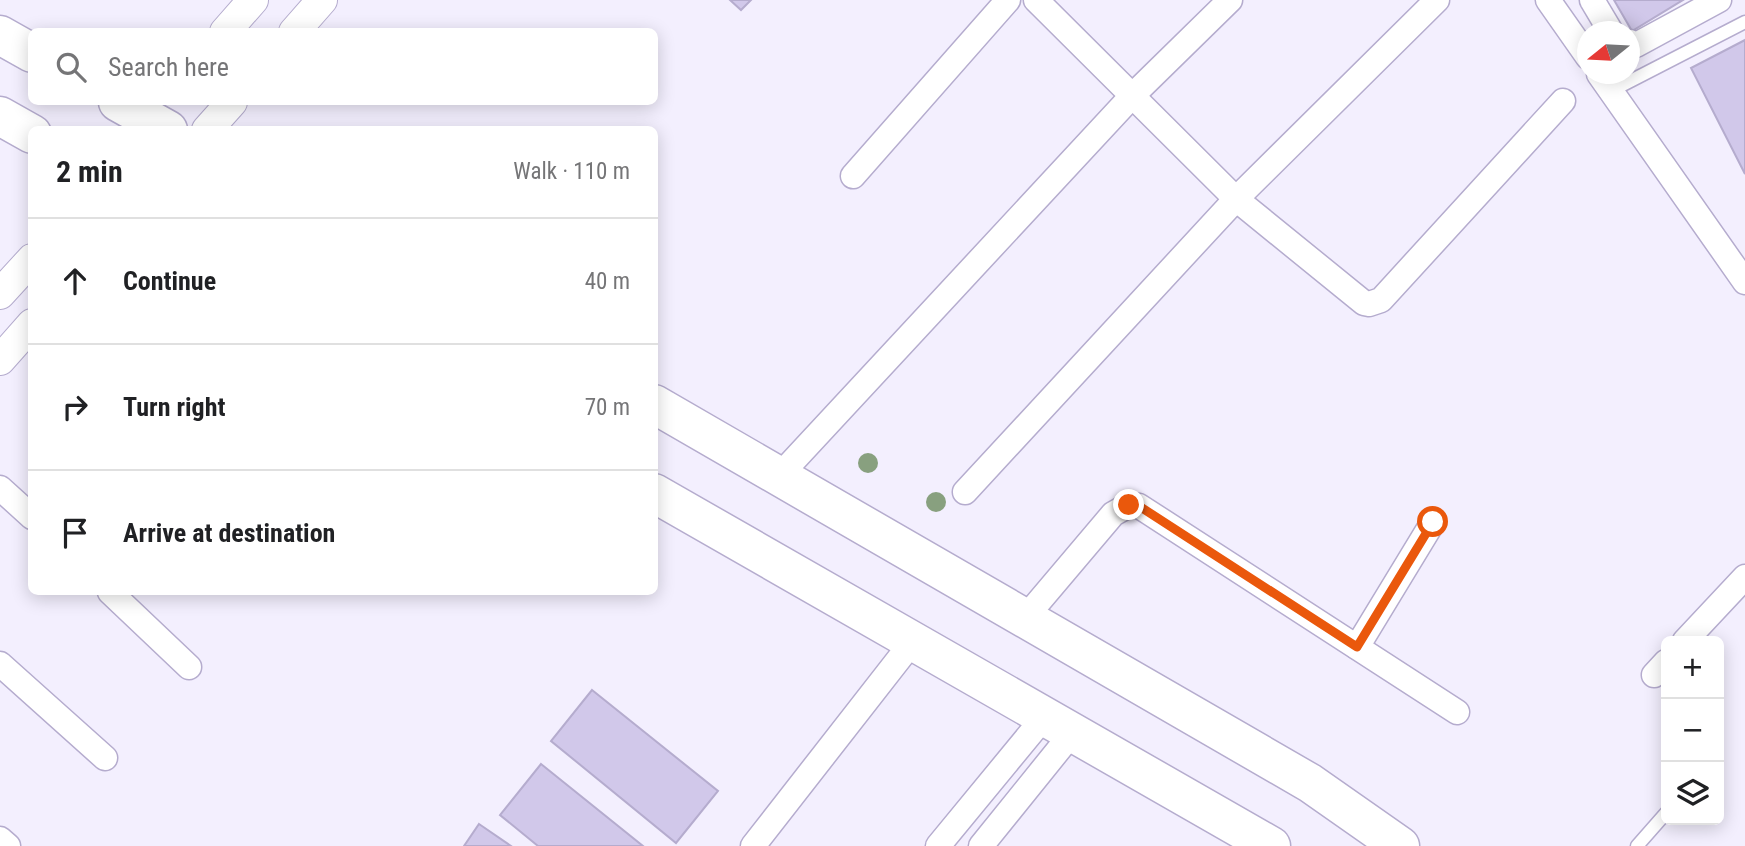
<!DOCTYPE html>
<meta charset="utf-8">
<style>
:root{--surface:#fff;--page:#f6f6f6;--text:#202124;--muted:#757577;--line:#e0e0e0}
body{margin:0;font-family:"Roboto Condensed",sans-serif;background:var(--page);color:var(--text)}
.controls{position:absolute;right:21px;bottom:21px;display:grid;overflow:hidden;border-radius:10px;box-shadow:0 4px 18px #0003}
.controls button{width:63px;height:63px;display:grid;place-items:center;padding:0;border:0;border-bottom:2px solid var(--line);background:var(--surface);color:var(--text);font:35px sans-serif}
.compass{position:absolute;left:1577px;top:21px;width:63px;height:63px;border-radius:50%;background:var(--surface);box-shadow:0 4px 18px #0003;rotate:252deg}
.stop{position:absolute;width:21px;height:21px;margin:-16px;border:5px solid #ea580c;border-radius:50%;background:#fff}
.stop.end{background:#ea580c;border-color:#fff;box-shadow:0 2px 7px #0008}
.list{margin:0;padding:0;list-style:none}
h2{display:flex;justify-content:space-between;align-items:center;height:91px;margin:0;padding:0 28px;font-size:30px}
h2 small{font-size:23px;font-weight:400;color:var(--muted)}
.list li{display:grid;grid-template-columns:46px 1fr auto;gap:21px;align-items:center;box-sizing:border-box;height:126px;padding:0 28px;border-top:2px solid var(--line)}
.list b{display:block;font-size:26px;white-space:nowrap}
.list em{font-size:23px;font-style:normal;color:var(--muted)}
.icon{flex:none;width:38px;height:38px;fill:none;stroke:currentColor;stroke-width:2;stroke-linecap:round;stroke-linejoin:round}
.map{position:relative;flex:none;width:1745px;height:846px;overflow:hidden}
.search{position:absolute;background:var(--surface);box-shadow:0 4px 18px #0003;left:28px;top:28px;width:630px;height:77px;display:flex;align-items:center;gap:18px;box-sizing:border-box;padding:0 24px;border-radius:10px;color:var(--muted);font-size:26px}
.panel{position:absolute;background:var(--surface);box-shadow:0 4px 18px #0003;left:28px;top:126px;width:630px;height:469px;border-radius:10px}
.map>svg:first-child{display:block}
</style>
<div class="map">
<svg width="1745" height="846" viewBox="0 0 1745 846">
<rect width="100%" height="100%" fill="#f3effe"/>
<!-- building -->
<g fill="#d1c8ea" stroke="#b5acce" stroke-width="2">
<path d="M730,0H751L741,10Z"/>
<path d="M1614,0H1683L1632,31Z"/>
<path d="M1745,40V174L1691,68Z"/>
<path d="M592,690L718,791L676,843L551,741Z"/>
<path d="M541,764L643,846H538L500,815Z"/>
<path d="M479,824L511,846H464Z"/>
</g>
<g fill="none" stroke-linecap="round" stroke-linejoin="round">
<defs>
<g id="service">
<path d="M1611,91L1745,22"/>
<path d="M1637,846L1666,813"/>
</g>
<g id="minor">
<path d="M1036,0L1236,199L1364,303L1369,304L1381,300L1563,101"/>
<path d="M1548,0L1588,57"/>
<path d="M1592,0L1611,32"/>
<path d="M1630,42L1636,45L1719,0"/>
<path d="M1599,74L1745,282"/>
<path d="M853,176L1008,0"/>
<path d="M780,475L1132,96L1230,0"/>
<path d="M0,488L32,517"/>
<path d="M965,492L1236,199L1437,0"/>
<path d="M110,592L189,667"/>
<path d="M1025,618L1113,514L1129,505L1139,506L1457,712"/>
<path d="M1685,641L1745,577"/>
<path d="M1357,647L1433,522"/>
<path d="M0,664L105,758"/>
<path d="M1654,675L1666,662"/>
<path d="M0,839L8,846"/>
<path d="M753,846L913,641"/>
<path d="M938,846L1045,716"/>
<path d="M981,846L1073,732"/>
</g>
<g id="tertiary">
<path d="M225,32L253,0"/>
<path d="M294,32L322,0"/>
<path d="M207,130L232,102"/>
<path d="M0,294L32,259"/>
<path d="M0,360L32,324"/>
</g>
<g id="primary">
<path d="M0,35L32,53"/>
<path d="M118,102L168,130"/>
<path d="M0,116L32,134"/>
<path d="M654,404L1310,783L1400,846"/>
<path d="M654,493L1271,846"/>
</g>
</defs>
<!-- service casing -->
<use href="#service" stroke="#b5acce" stroke-width="15"/>
<!-- minor casing -->
<use href="#minor" stroke="#b5acce" stroke-width="27"/>
<!-- tertiary casing -->
<use href="#tertiary" stroke="#b5acce" stroke-width="32"/>
<!-- primary casing -->
<use href="#primary" stroke="#b5acce" stroke-width="41"/>
<!-- service -->
<use href="#service" stroke="#fff" stroke-width="12"/>
<!-- minor -->
<use href="#minor" stroke="#fff" stroke-width="24"/>
<!-- tertiary -->
<use href="#tertiary" stroke="#fff" stroke-width="30"/>
<!-- primary -->
<use href="#primary" stroke="#fff" stroke-width="38"/>
</g>
<!-- trees -->
<g fill="#88a07f">
<circle cx="868" cy="463" r="10"/>
<circle cx="936" cy="502" r="10"/>
</g>
<g fill="none" stroke-linecap="round" stroke-linejoin="round">
<!-- route -->
<path stroke="#ea580c" stroke-width="9" d="M1129,505L1139,506L1357,647L1433,522"/>
</g>
</svg>
<div class="controls">
<button>+</button>
<button>−</button>
<button><svg class="icon" aria-label="layers" viewBox="0 0 24 24"><path d="M12 4l9 5-9 5-9-5zM3 14l9 5 9-5"/></svg></button>
</div>
<svg class="compass" viewBox="-18 -18 36 36"><path d="M0-13l5 13h-10z" fill="#e53935"/><path d="M0 13l5-13h-10z" fill="#757577"/></svg>
<div class="stop" style="left:1433px;top:522px"></div>
<div class="stop end" style="left:1129px;top:505px"></div>
<div class="search"><svg class="icon" aria-label="search" viewBox="0 0 24 24"><circle cx="10" cy="10" r="6"/><path d="M15 15l6 6"/></svg>Search here</div>
<section class="panel">
<h2>2 min<small>Walk · 110 m</small></h2>
<ul class="list">
<li><svg class="icon" aria-label="ahead" viewBox="0 0 24 24"><path d="M12 20V5M6 11l6-6 6 6"/></svg><div><b>Continue</b></div><em>40 m</em></li>
<li><svg class="icon" aria-label="right" viewBox="0 0 24 24"><path d="M7 20v-9h11M14 6l5 5-5 5"/></svg><div><b>Turn right</b></div><em>70 m</em></li>
<li><svg class="icon" aria-label="arrive" viewBox="0 0 24 24"><path d="M6 21V4h12l-3 4 3 4H6"/></svg><div><b>Arrive at destination</b></div></li>
</ul>
</section>
</div>
